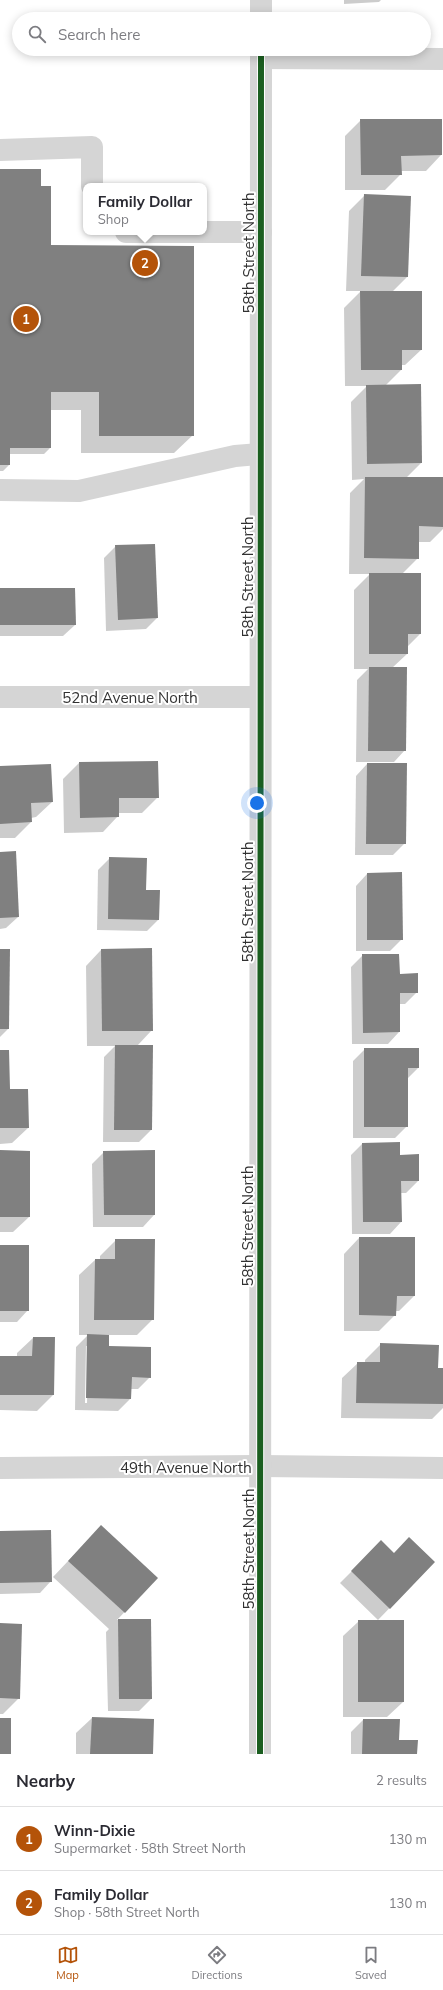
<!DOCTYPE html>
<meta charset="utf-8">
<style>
:root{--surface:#fff;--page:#f2f2f3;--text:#2b2b33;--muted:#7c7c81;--line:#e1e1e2;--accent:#b45309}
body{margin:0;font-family:Mulish,sans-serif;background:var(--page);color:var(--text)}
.you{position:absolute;left:257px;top:803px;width:14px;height:14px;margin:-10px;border:3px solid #fff;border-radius:50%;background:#1a73e8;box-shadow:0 0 0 6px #1a73e833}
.badge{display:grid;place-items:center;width:26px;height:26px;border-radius:50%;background:var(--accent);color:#fff;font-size:13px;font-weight:700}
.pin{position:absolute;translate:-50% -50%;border:2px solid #fff;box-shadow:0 1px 4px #0006}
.popup{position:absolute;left:83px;top:183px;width:124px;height:52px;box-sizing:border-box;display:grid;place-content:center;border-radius:8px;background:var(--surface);filter:drop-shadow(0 1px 3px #0005);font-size:13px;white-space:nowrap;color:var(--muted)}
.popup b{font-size:15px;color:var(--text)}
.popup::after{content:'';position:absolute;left:50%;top:100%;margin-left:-8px;border:8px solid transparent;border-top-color:var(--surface)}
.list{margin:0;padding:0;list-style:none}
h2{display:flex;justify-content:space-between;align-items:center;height:52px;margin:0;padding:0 16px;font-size:17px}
h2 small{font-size:13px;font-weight:400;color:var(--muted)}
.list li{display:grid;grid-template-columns:26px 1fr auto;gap:12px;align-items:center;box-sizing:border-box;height:64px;padding:0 16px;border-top:1px solid var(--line)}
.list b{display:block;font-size:15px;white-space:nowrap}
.list p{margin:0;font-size:13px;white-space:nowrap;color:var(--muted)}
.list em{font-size:13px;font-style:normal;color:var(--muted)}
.icon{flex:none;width:22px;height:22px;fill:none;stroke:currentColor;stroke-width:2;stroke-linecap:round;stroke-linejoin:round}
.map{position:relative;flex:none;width:443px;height:1754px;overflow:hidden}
.search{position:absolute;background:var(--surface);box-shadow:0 2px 10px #0003;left:12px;right:12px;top:12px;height:44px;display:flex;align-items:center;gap:10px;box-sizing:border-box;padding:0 14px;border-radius:22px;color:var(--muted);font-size:15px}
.sheet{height:180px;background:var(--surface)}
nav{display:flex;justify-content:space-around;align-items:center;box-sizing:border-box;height:56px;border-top:1px solid var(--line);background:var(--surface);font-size:11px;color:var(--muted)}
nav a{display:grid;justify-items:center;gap:2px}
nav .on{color:var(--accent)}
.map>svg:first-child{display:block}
</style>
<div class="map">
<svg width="443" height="1754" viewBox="0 0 443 1754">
<rect width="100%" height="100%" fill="#fff"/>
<!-- shadow -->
<g fill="#0003" fill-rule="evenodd">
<path d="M344,0H381L379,2L344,4Z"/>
<path d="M361,120L441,155L426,171H401V174L385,190H345V136Z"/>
<path d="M0,170L40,187L50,246L193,435L174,453H81V410H50V448L44,454H9V465L3,471H0Z"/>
<path d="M364,196L407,277L392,292L421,350L405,365H401V370L385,386L421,463L406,478H443V529L430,542H418V558L402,574L420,634L407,647V654L392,668L405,750L394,762H356L357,680L368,669H354V590L370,574H349L350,493L364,479L352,480L351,402L367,386H345L344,308L361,291H346L349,211Z"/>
<path d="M116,546L157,618L146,629L106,631L104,558Z"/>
<path d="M0,589L75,625L63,636H0Z"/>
<path d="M79,763L158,797L142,813H118V816L103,832L64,833L63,779Z"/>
<path d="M367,764L405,843L393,855H355L356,776Z"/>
<path d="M0,767L52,802L36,817L31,818V822L15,838H0Z"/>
<path d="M0,853L18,917L6,928L0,929Z"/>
<path d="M110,858L145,891L158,920L147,931L97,930L98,870Z"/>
<path d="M367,874L402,939L390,951H356V886Z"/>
<path d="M0,950L8,1029L0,1037Z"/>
<path d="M101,950L152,1030L137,1046L151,1130L139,1142H103L104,1057L115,1046H87L86,966Z"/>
<path d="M363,955L399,975L417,992L405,1004H399V1032L388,1044H352L351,967Z"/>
<path d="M365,1049L418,1068L407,1079V1126L395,1138H353V1061Z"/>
<path d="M0,1051L9,1090L28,1128L12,1143L0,1144Z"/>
<path d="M362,1144L399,1156L418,1181L406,1193H401V1222L390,1234H352L351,1155Z"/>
<path d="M0,1151L29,1217L13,1232H0Z"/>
<path d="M104,1152L154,1215L143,1227H93L92,1164Z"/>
<path d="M359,1238L414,1296L399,1311H395V1315L379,1331H344V1254Z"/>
<path d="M116,1240L153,1319L137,1335H108V1347L150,1377L138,1389H130V1399L118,1411L75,1410L76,1347L88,1335H79V1275L95,1260H100V1256ZM86,1346H88L87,1403H85Z"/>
<path d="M0,1246L28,1310L17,1322H0Z"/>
<path d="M33,1338H54L53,1395L37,1411L0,1410V1357H17V1353Z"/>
<path d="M381,1344L437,1369H443V1408L432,1419L341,1418L342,1378L358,1363H365V1360Z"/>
<path d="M0,1532L51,1581L40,1593L0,1594Z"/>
<path d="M86,1542L157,1578L117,1620H150L151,1699L139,1711H108L106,1632L109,1629L53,1577Z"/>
<path d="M381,1542L394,1554L434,1562L378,1620L340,1583Z"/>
<path d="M359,1621L403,1702L387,1717H343V1636Z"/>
<path d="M0,1624L19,1698L3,1714H0Z"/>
<path d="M92,1718L152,1754H76V1733Z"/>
<path d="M363,1720L398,1741L416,1754H351V1732Z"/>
</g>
<!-- building -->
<g fill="#808080">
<path d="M360,119H442V155L401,156L402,175H361Z"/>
<path d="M0,169H41V186H51V245L194,246V436H99V392H51V448H10V465H0Z"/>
<path d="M364,194L411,196L408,277L361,276Z"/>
<path d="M360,291H422V350H402V370H361Z"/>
<path d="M421,384L422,463L367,464L366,385Z"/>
<path d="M365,477H443V527L419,526V559L364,558Z"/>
<path d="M155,544L158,618L118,620L115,545Z"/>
<path d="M369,573H421V634H408V654H369Z"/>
<path d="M0,588H75L76,625H0Z"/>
<path d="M369,667H407L406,751H368Z"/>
<path d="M158,761L159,798H119V817L80,818L79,762Z"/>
<path d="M367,763H407L406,844H366Z"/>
<path d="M51,764L53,802L31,803L32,822L0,824V766Z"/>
<path d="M16,851L19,917L0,918V852Z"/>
<path d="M109,857L147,858L146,890H160L159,920L108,919Z"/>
<path d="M402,872L403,940H367V873Z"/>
<path d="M152,948L153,1031H102L101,949Z"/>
<path d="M0,949H10L9,1029H0Z"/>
<path d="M362,954H399L400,974L418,973V993H400V1032L363,1033Z"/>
<path d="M115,1045H153L152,1130H114Z"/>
<path d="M364,1048H419V1068H408V1127H364Z"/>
<path d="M0,1050H9L10,1089H28L29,1128H0Z"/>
<path d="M400,1142V1155L419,1154V1181H401L402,1222H363L362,1143Z"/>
<path d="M0,1150L30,1151V1217H0Z"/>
<path d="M155,1150V1215H104L103,1151Z"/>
<path d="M359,1237H415V1296H397L396,1316L359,1315Z"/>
<path d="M115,1239H155L154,1320H94L95,1259H115Z"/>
<rect x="0" y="1245" width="29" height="66"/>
<path d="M87,1334L109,1335V1346L151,1347V1378L132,1377L131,1399L86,1398Z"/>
<path d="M33,1337H55L54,1395H0V1356H32Z"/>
<path d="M380,1343L439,1345L438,1368H443V1404L356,1403L357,1362H380Z"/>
<path d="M101,1525L158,1578L125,1613L68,1561Z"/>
<path d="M51,1530L52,1582L0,1583V1531Z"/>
<path d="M409,1537L435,1562L390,1609L351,1571L381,1540L394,1553Z"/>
<path d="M118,1619H151L152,1699H119Z"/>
<rect x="358" y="1620" width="46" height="82"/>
<path d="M0,1623L22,1624L20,1699L0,1698Z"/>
<path d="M92,1717L154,1719L153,1754H90Z"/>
<rect x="0" y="1718" width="11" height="36"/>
<path d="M363,1719H400L399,1740H418L417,1754H362Z"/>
</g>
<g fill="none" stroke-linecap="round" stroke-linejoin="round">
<!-- minor -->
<g stroke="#d5d5d5" stroke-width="22">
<path d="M261,0V19"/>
<path d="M261,58L443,59"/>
<path d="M0,150L92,147V186"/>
<path d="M126,232H261"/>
<path d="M0,490L79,491L235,456L260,454"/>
<path d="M0,697H260"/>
<path d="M0,1468L261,1466L443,1468"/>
<path d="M260,1754L261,49"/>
</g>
<defs>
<path id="cycleway" d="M260,1754L261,49"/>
</defs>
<!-- cycleway casing -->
<use href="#cycleway" stroke="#fff" stroke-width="8"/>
<!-- cycleway -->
<use href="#cycleway" stroke="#1b5e20" stroke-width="6"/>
</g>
<g text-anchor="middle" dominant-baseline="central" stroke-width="4" stroke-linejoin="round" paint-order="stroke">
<!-- street labels -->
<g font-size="15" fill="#313131" stroke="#fff">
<text transform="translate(248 253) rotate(-90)">58th Street North</text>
<text transform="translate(247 577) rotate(-90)">58th Street North</text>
<text x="130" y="697">52nd Avenue North</text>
<text transform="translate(247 902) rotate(-90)">58th Street North</text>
<text transform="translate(247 1226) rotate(-90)">58th Street North</text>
<text x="186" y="1467">49th Avenue North</text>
<text transform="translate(248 1549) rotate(-90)">58th Street North</text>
</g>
</g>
</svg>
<div class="you"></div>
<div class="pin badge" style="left:26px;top:319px">1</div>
<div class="pin badge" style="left:145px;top:263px">2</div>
<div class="popup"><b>Family Dollar</b>Shop</div>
<div class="search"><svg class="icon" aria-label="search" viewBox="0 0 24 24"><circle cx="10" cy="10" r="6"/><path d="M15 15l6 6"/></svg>Search here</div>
</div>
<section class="sheet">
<h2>Nearby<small>2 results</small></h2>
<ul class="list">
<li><span class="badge">1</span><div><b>Winn-Dixie</b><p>Supermarket · 58th Street North</p></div><em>130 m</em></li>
<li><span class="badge">2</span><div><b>Family Dollar</b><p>Shop · 58th Street North</p></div><em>130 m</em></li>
</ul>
</section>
<nav>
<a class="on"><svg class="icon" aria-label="map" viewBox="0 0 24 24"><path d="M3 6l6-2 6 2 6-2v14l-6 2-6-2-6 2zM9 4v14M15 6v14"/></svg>Map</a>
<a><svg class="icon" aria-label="directions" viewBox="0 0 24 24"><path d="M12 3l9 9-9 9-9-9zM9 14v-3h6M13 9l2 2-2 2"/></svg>Directions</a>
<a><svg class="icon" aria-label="saved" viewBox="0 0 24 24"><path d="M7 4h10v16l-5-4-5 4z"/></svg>Saved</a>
</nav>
